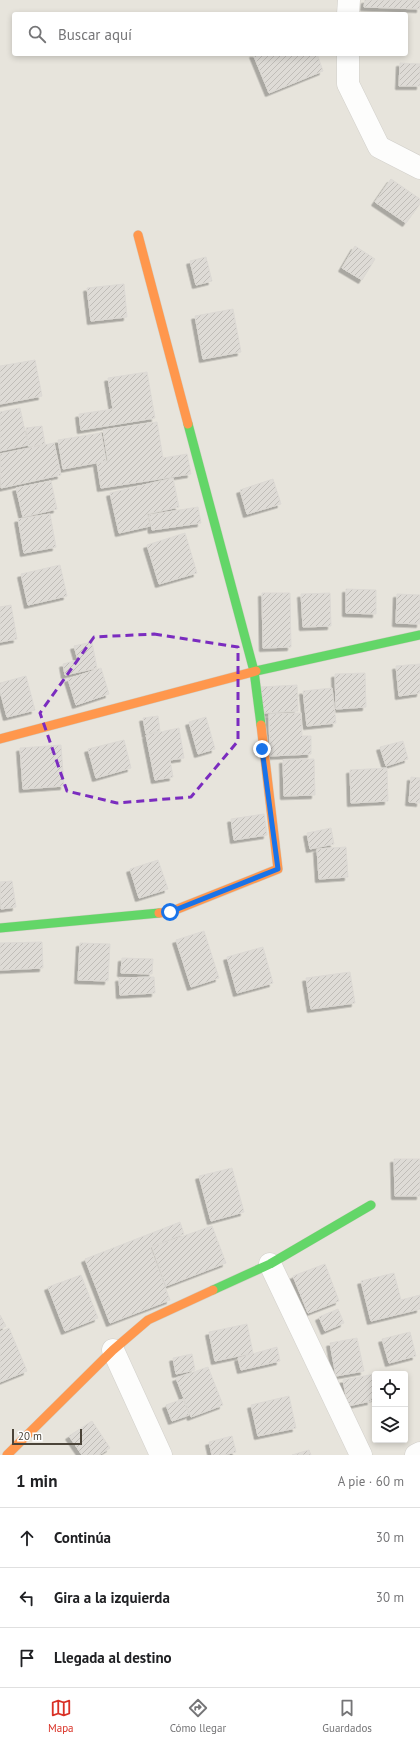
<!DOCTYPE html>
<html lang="es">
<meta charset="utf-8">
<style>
:root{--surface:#fff;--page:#f6f6f6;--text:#202124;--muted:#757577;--line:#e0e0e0;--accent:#d93025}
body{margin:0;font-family:"PT Sans",sans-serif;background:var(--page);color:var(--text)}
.controls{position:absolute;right:12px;bottom:12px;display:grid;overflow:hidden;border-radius:4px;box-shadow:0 2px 6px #0003}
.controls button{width:36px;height:36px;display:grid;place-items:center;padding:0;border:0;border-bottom:1px solid var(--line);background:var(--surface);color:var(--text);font:20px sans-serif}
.scale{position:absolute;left:12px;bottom:10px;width:70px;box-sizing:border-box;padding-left:4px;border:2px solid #4b4439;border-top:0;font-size:11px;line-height:14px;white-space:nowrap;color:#4b4439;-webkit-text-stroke:3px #fff;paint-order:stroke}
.stop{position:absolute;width:12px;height:12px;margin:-9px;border:3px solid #1a73e8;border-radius:50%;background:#fff}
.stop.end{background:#1a73e8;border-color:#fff;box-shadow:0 1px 4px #0008}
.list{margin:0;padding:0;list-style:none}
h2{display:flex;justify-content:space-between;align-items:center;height:52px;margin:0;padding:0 16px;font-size:17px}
h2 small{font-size:13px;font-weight:400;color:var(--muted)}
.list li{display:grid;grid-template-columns:26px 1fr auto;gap:12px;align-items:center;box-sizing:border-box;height:60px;padding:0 16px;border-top:1px solid var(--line)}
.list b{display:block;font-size:15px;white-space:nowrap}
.list em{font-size:13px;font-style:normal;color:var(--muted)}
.icon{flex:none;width:22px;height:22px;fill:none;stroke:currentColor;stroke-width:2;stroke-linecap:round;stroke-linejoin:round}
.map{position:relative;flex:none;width:420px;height:1455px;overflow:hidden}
.search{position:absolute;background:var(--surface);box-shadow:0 2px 6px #0003;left:12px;right:12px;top:12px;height:44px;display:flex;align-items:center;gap:10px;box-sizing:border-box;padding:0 14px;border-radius:4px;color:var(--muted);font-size:15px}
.sheet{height:232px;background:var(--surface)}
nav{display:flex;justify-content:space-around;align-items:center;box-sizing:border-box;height:56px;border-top:1px solid var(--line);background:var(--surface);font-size:11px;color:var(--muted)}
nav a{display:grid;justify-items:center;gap:2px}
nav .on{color:var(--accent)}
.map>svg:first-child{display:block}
</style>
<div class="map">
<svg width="420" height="1455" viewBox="0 0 420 1455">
<defs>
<pattern id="building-hatch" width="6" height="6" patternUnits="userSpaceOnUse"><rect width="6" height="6" fill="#dedbd6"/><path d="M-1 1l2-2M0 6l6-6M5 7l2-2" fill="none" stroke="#c0bdb8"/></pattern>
<filter id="shadow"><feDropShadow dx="-3.5" dy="3.5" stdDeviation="0" flood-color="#0004"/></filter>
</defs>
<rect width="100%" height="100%" fill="#f4f2ee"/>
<!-- residential -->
<path fill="#e7e4dc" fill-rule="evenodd" d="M0,0H420V1455H0ZM14,14H406V54H14ZM375,1374H405V1440H375Z"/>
<!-- building -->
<g fill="url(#building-hatch)" stroke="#dcd9d4" filter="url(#shadow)">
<path d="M365,0H420V9L364,7Z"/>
<path d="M253,54H317L323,71L269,93Z"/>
<path d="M400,63L420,64V86H399Z"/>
<path d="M391,179L420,199V204L406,223L375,202Z"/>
<path d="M355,246L375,259L362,280L342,268Z"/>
<path d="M206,257L212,281L196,285L190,261Z"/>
<path d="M124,284L127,317L91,321L87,288Z"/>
<path d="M233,309L241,352L203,359L195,316Z"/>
<path d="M35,360L42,396L0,404V366Z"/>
<path d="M147,372L155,418L81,430L79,414L113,409L108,378Z"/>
<path d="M20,408L28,445L0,451V412Z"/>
<path d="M157,422L163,458L187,454L191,474L101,488L97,463L108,461L103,430Z"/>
<path d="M42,426L45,444L29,447L26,428Z"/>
<path d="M101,433L106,461L63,469L58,440Z"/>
<path d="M54,443L61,475L1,488L0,454Z"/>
<path d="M173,478L179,507L147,514L150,526L119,533L110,493Z"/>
<path d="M273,479L281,504L247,514L240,490Z"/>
<path d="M51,481L57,509L23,517L16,488Z"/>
<path d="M198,507L201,523L152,530L149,515Z"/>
<path d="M50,514L56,547L24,553L18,519Z"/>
<path d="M185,533L197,573L159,584L147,545Z"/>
<path d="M60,565L67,596L28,605L21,574Z"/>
<path d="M346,589L376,590V614L346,613Z"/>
<path d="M262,593H290L291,647L263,648Z"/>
<path d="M330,593L331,626L303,627L301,594Z"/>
<path d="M397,594L420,595V624L396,623Z"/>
<path d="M11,605L17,639L0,642V607Z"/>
<path d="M92,642L97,668L65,675L63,664L78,660L74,646Z"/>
<path d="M420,664V693L399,696L396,666Z"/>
<path d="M101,668L109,694L76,705L68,679Z"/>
<path d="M365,673L366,707L336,709L335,674Z"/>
<path d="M26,676L35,710L7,717L0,691V683Z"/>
<path d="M297,685L298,711L263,713L261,687Z"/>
<path d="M332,688L336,723L307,726L303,691Z"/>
<path d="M301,713L302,736H311V754L270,756L269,714Z"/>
<path d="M158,716L160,731L146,734L143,718Z"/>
<path d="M206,717L215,749L198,754L189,722Z"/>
<path d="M179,728L184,758L170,760L173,777L155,780L146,735Z"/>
<path d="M124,740L131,768L96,778L88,749Z"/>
<path d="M403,741L408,759L386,766L380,747Z"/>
<path d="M61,745L64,786L23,789L20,748Z"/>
<path d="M314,759L315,795L284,796L283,760Z"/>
<path d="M387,768L388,801L351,803L350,770Z"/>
<path d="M411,777L420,778V803L409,802Z"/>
<path d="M264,814L267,835L234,840L231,819Z"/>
<path d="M331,828L334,844L310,849L307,833Z"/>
<path d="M346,847L348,877L319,879L317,849Z"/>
<path d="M158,860L168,889L139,898L130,869Z"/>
<path d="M12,881L16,907L1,909L0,882Z"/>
<path d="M204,931L219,978L191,987L176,940Z"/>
<path d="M42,942L43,968L0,970V943Z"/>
<path d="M80,943L110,944L108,981L78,980Z"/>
<path d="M263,947L273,983L237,993L227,957Z"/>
<path d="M122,958L153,959L152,974L121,973Z"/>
<path d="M350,972L355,1003L311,1009L306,978Z"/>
<path d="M154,977L155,993L120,995L119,978Z"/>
<path d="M394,1159H420V1196H395Z"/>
<path d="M232,1168L244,1212L211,1221L199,1176Z"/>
<path d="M180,1222L184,1234L150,1247L170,1300L110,1323L85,1259Z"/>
<path d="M212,1226L226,1263L166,1286L152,1247Z"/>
<path d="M325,1264L339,1301L308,1313L293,1276Z"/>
<path d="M394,1273L401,1300L420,1295V1309L371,1321L361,1281Z"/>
<path d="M81,1275L98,1318L65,1331L48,1287Z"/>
<path d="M338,1309L344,1323L325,1331L319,1317Z"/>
<path d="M0,1315L6,1326L0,1329Z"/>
<path d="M247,1324L253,1353L215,1361L209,1332Z"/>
<path d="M9,1328L27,1371L0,1382V1332Z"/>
<path d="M410,1332L416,1356L389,1363L382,1339Z"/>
<path d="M357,1338L364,1371L336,1376L330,1343Z"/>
<path d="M277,1347L280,1361L241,1370L238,1358Z"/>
<path d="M192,1354L195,1370L176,1374L173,1358Z"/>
<path d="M208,1367L223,1405L191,1417L176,1378Z"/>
<path d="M375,1374V1398H370L371,1401L348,1406L343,1380Z"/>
<path d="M289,1396L296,1428L258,1436L251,1405Z"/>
<path d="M183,1399L189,1415L172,1421L166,1405Z"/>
<path d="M92,1421L110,1448L99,1455H82L69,1436Z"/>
<path d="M232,1436L236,1452L224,1455H212L209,1442Z"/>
<path d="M309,1450L311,1455H292Z"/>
</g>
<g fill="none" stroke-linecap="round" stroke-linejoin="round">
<defs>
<g id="street">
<path d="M348,14L349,0"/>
<path d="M348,54V84L379,147L420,168"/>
<path d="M270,1264L361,1455"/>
<path d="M113,1350L161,1455"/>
<path d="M416,1455L420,1453"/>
</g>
<g id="fast">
<path d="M188,424L254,671L261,725"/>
<path d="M256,671L420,635"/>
<path d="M0,928L159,913"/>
<path d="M213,1290L270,1264L371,1205"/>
</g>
<g id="slow">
<path d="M138,235L188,424"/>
<path d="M0,739L256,671"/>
<path d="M159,913L170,912L278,869L261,725"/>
<path d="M7,1455L113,1350L148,1320L213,1290"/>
</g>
</defs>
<!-- street casing -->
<use href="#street" stroke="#d2d0cb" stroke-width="23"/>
<!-- fast casing -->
<use href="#fast" stroke="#d3cfc5" stroke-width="10"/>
<!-- slow casing -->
<use href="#slow" stroke="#d3cfc5" stroke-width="10"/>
<!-- street -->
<use href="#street" stroke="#fdfdfc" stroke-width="22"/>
<!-- fast -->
<use href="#fast" stroke="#63d668" stroke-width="9"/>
<!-- slow -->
<use href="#slow" stroke="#ff974d" stroke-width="9"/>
</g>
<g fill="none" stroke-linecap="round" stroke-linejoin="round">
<!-- route -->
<path stroke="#1a73e8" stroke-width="5" d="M170,912L278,869L262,749"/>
</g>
<!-- marked area -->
<path fill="none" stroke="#7b2cbf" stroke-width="3" stroke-dasharray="8 5" stroke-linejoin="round" d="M154,634L238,647V741L191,797L117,803L67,791L40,713L94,637Z"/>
</svg>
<div class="controls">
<button><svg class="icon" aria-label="locate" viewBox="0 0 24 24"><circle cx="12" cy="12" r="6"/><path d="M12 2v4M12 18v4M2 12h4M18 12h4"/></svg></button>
<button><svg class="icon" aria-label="layers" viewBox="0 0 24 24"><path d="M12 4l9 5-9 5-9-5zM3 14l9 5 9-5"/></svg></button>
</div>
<div class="scale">20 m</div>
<div class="stop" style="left:170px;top:912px"></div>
<div class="stop end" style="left:262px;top:749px"></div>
<div class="search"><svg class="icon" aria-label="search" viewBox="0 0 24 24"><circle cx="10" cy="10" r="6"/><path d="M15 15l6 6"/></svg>Buscar aquí</div>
</div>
<section class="sheet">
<h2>1 min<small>A pie · 60 m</small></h2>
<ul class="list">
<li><svg class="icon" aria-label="ahead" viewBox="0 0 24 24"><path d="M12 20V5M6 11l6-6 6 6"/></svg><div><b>Continúa</b></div><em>30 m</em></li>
<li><svg class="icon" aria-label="left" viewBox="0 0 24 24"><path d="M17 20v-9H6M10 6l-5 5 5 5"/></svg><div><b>Gira a la izquierda</b></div><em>30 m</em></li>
<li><svg class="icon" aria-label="arrive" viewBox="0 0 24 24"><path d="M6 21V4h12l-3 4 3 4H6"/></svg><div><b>Llegada al destino</b></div></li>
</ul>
</section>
<nav>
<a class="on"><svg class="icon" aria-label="map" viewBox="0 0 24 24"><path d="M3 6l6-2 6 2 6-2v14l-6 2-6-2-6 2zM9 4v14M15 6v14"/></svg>Mapa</a>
<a><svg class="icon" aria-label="directions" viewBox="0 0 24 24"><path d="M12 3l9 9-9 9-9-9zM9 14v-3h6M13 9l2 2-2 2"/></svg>Cómo llegar</a>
<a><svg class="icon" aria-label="saved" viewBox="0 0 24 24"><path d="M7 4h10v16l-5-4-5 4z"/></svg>Guardados</a>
</nav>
